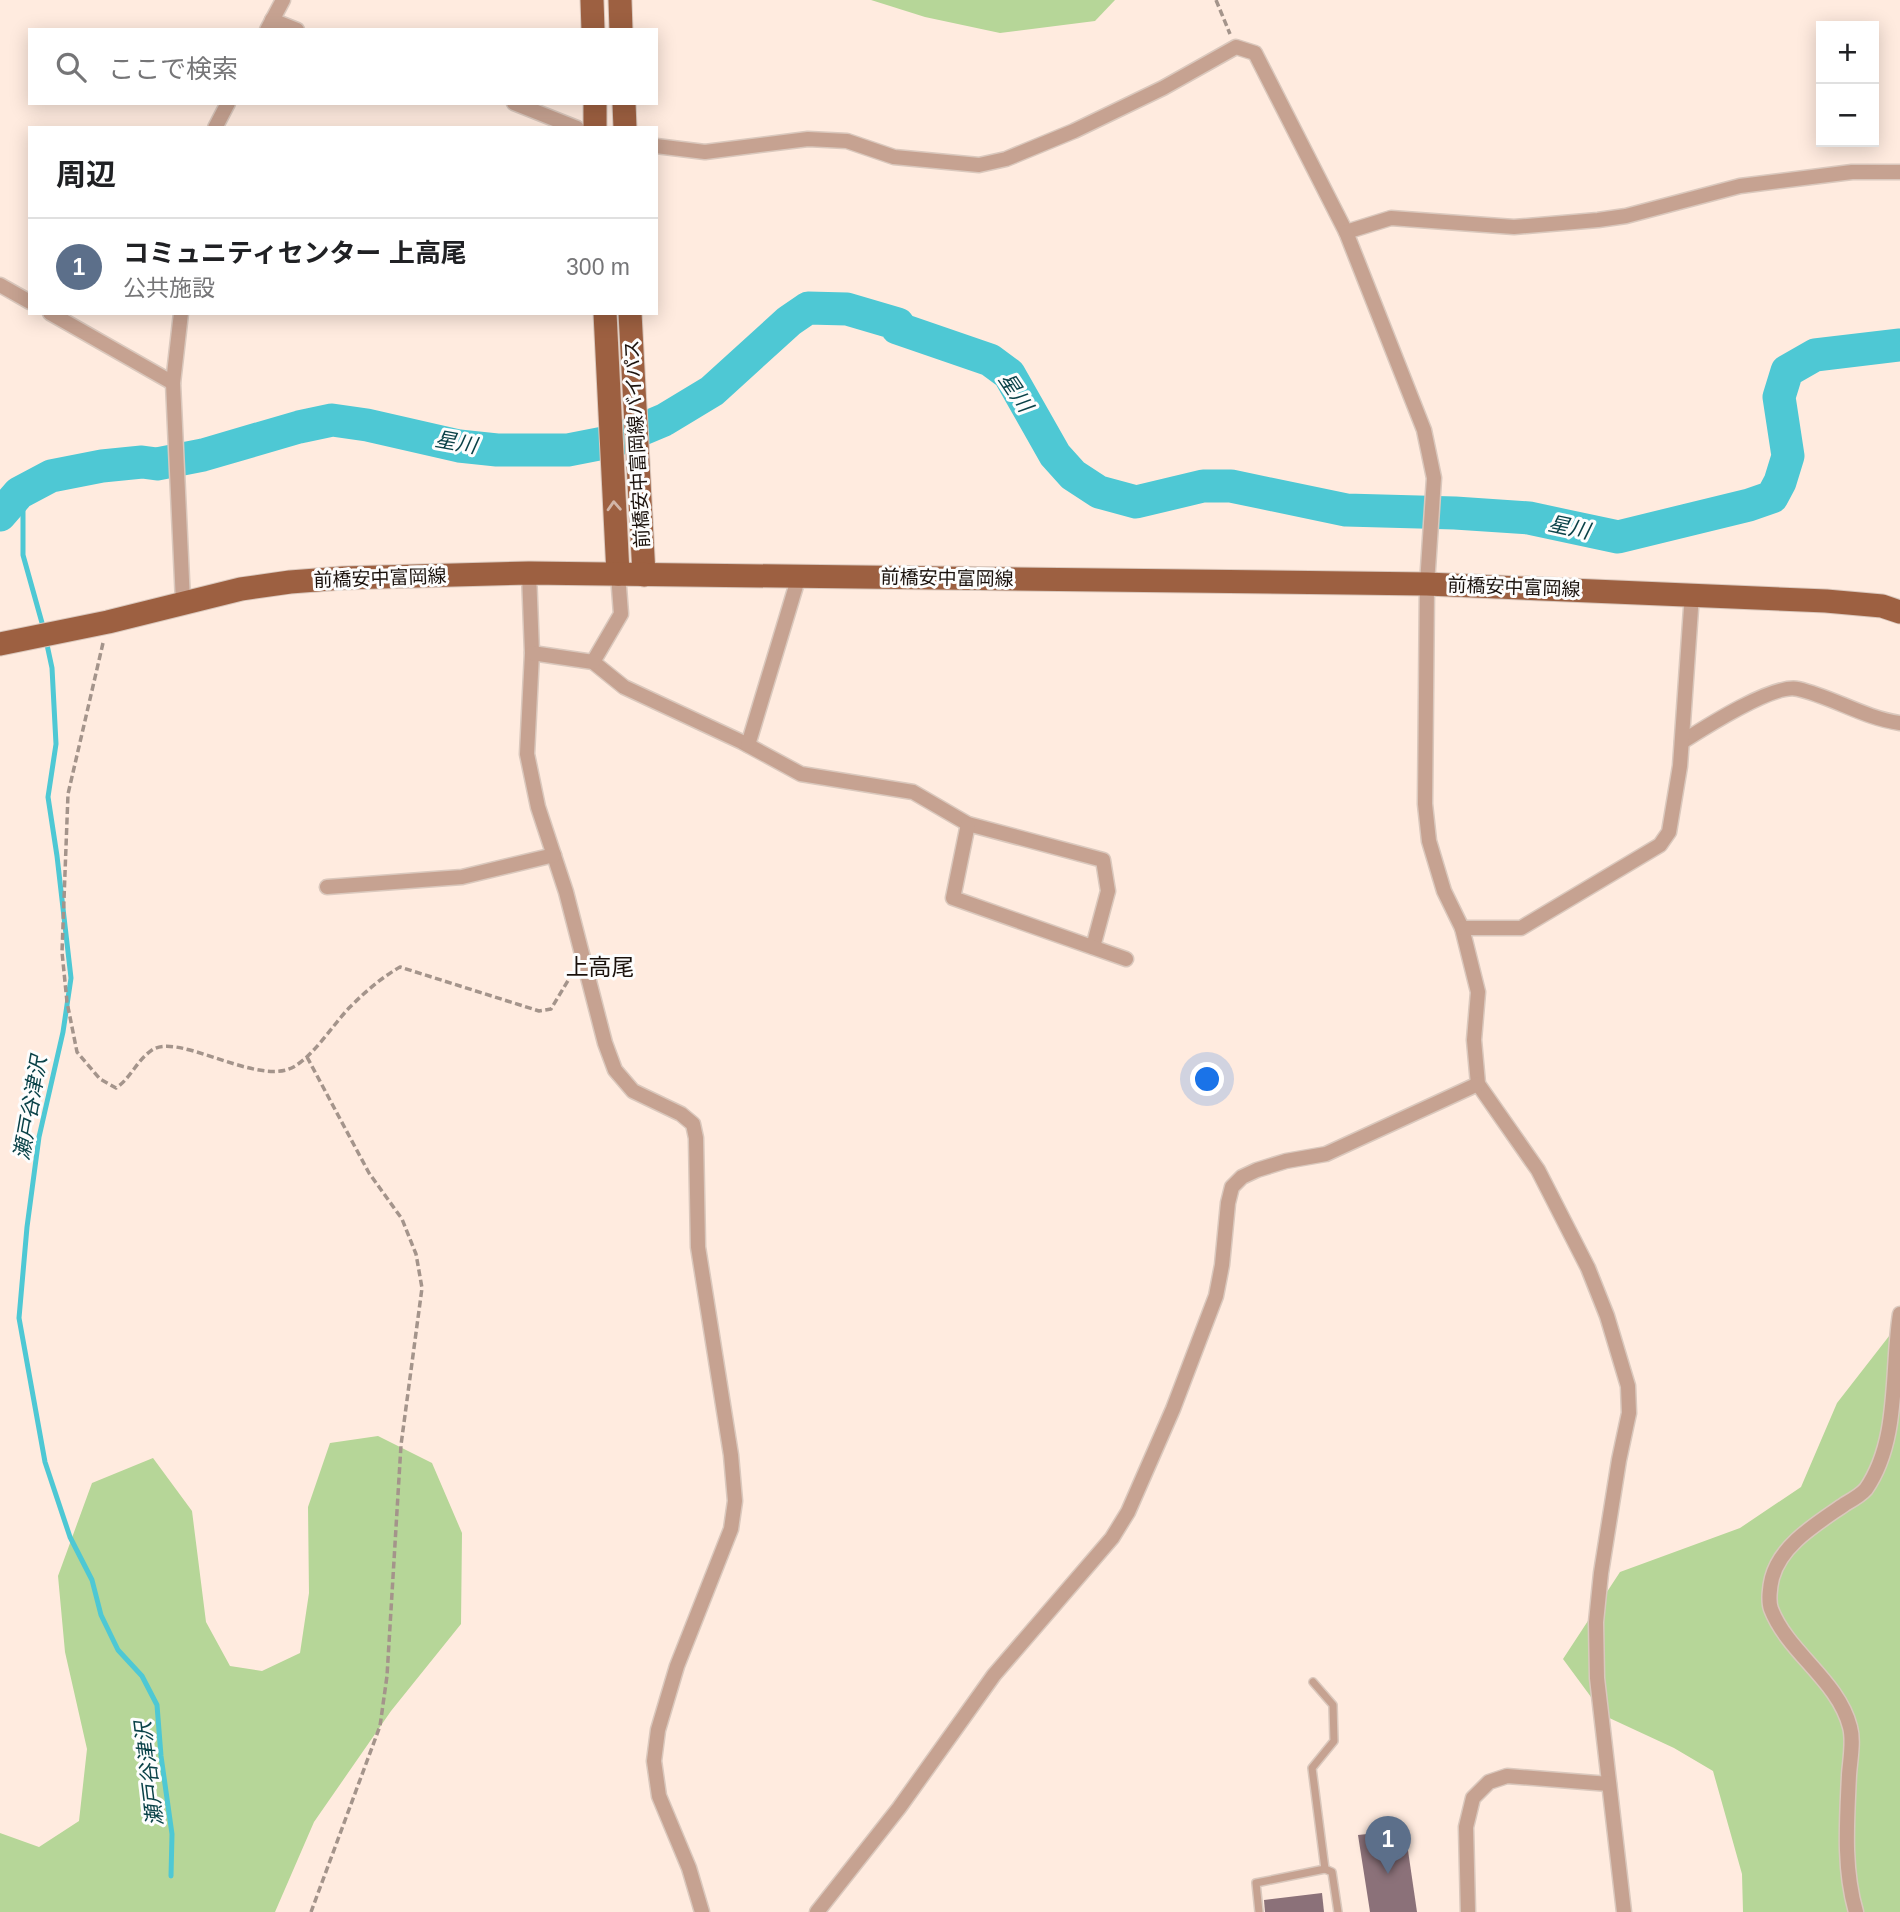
<!DOCTYPE html>
<html lang="ja">
<meta charset="utf-8">
<style>
:root{--surface:#fff;--page:#f6f6f6;--text:#202124;--muted:#757577;--line:#e0e0e0;--accent:#0b8043}
body{margin:0;font-family:Arial,"Noto Sans JP",sans-serif;background:var(--page);color:var(--text)}
.controls{position:absolute;right:21px;top:21px;display:grid;overflow:hidden;border-radius:0px;box-shadow:0 4px 18px #0003}
.controls button{width:63px;height:63px;display:grid;place-items:center;padding:0;border:0;border-bottom:2px solid var(--line);background:var(--surface);color:var(--text);font:35px sans-serif}
.you{position:absolute;left:1208px;top:1080px;width:24px;height:24px;margin:-18px;border:5px solid #fff;border-radius:50%;background:#1a73e8;box-shadow:0 0 0 10px #1a73e833}
.badge{display:grid;place-items:center;width:46px;height:46px;border-radius:50%;background:var(--accent);color:#fff;font-size:23px;font-weight:700}
.pin{position:absolute;translate:-50% -58px;filter:drop-shadow(0 2px 4px #0008)}
.pin::after{content:'';position:absolute;top:37px;width:24px;height:21px;background:inherit;clip-path:polygon(0 0,100% 0,50% 100%)}
.list{margin:0;padding:0;list-style:none}
h2{display:flex;justify-content:space-between;align-items:center;height:91px;margin:0;padding:0 28px;font-size:30px}
h2 small{font-size:23px;font-weight:400;color:var(--muted)}
.list li{display:grid;grid-template-columns:46px 1fr auto;gap:21px;align-items:center;box-sizing:border-box;height:98px;padding:0 28px;border-top:2px solid var(--line)}
.list b{display:block;font-size:26px;white-space:nowrap}
.list p{margin:0;font-size:23px;white-space:nowrap;color:var(--muted)}
.list em{font-size:23px;font-style:normal;color:var(--muted)}
.icon{flex:none;width:38px;height:38px;fill:none;stroke:currentColor;stroke-width:2;stroke-linecap:round;stroke-linejoin:round}
.map{position:relative;flex:none;width:1900px;height:1912px;overflow:hidden}
.search{position:absolute;background:var(--surface);box-shadow:0 4px 18px #0003;left:28px;top:28px;width:630px;height:77px;display:flex;align-items:center;gap:18px;box-sizing:border-box;padding:0 24px;border-radius:0px;color:var(--muted);font-size:26px}
.panel{position:absolute;background:var(--surface);box-shadow:0 4px 18px #0003;left:28px;top:126px;width:630px;height:189px;border-radius:0px}
.map>svg:first-child{display:block}
</style>
<div class="map">
<svg width="1900" height="1912" viewBox="0 0 1900 1912">
<rect width="100%" height="100%" fill="#ffebdf"/>
<!-- green -->
<g fill="#b6d698">
<path d="M871,0H1115L1095,21L1000,33L925,17Z"/>
<path d="M1900,1322V1912H1743L1742,1874L1713,1771L1674,1748L1605,1716L1563,1659L1620,1572L1740,1528L1801,1487L1837,1403Z"/>
<path d="M378,1436L432,1463L462,1533L461,1624L391,1711L314,1822L275,1912H0V1833L39,1847L79,1821L87,1749L65,1652L58,1576L92,1483L153,1458L192,1511L206,1622L230,1666L262,1671L300,1653L309,1593L308,1507L330,1443Z"/>
</g>
<g fill="none" stroke-linecap="round" stroke-linejoin="round">
<!-- stream -->
<g stroke="#4ec8d4" stroke-width="5">
<path d="M23,490V555L44,630"/>
<path d="M46,640L52,668L56,744L48,797L57,856L71,978L63,1032L39,1137L27,1227L19,1318L45,1462L70,1537L92,1580L101,1615L118,1650L142,1676L157,1705L161,1756L172,1834L171,1876"/>
</g>
<!-- river -->
<path stroke="#4ec8d4" stroke-width="33" d="M0,515L19,493L51,476L102,466L142,462L157,464L203,455L299,427L332,420L367,425L459,446L497,450H568L614,441L664,420L712,391L789,321L808,308L847,309L898,324L897,328L990,360L1009,374L1055,455L1073,475L1099,492L1136,502L1203,486H1231L1346,510L1455,513L1529,518L1618,537L1749,505L1772,497L1780,482L1788,456L1779,397L1787,371L1815,355L1900,345"/>
</g>
<!-- building -->
<g fill="#8b7179">
<path d="M1405,1830L1417,1912H1370L1358,1835Z"/>
<path d="M1322,1893L1324,1912H1265L1264,1900Z"/>
</g>
<g fill="none" stroke-linecap="round" stroke-linejoin="round">
<defs>
<g id="service">
<path d="M1325,1869L1332,1872L1338,1912"/>
<path d="M1259,1912L1256,1883L1325,1869L1312,1768L1334,1741L1333,1705L1313,1682"/>
</g>
<g id="minor">
<path d="M272,20L297,30"/>
<path d="M267,30L283,0"/>
<path d="M514,103L577,128"/>
<path d="M215,128L228,103"/>
<path d="M656,146L705,152L808,139L847,141L894,157L979,165L1006,159L1074,131L1163,88L1236,47L1255,53L1346,232L1391,218L1514,227L1598,220L1626,216L1740,186L1852,172H1900"/>
<path d="M1346,232L1424,430L1434,478L1427,584L1425,804L1429,841L1444,891L1462,928L1478,992L1474,1040L1478,1084L1538,1170L1588,1268L1607,1316L1628,1386L1629,1413L1619,1460L1601,1573L1596,1622L1597,1678L1624,1912"/>
<path d="M0,285L30,302"/>
<path d="M50,313L173,383"/>
<path d="M181,313L173,383L183,602"/>
<path d="M529,573L532,653L527,754L538,807L566,892L605,1043L615,1070L633,1091L681,1114L693,1124L696,1138L698,1247L731,1455L735,1501L731,1529L677,1666L658,1730L654,1761L659,1796L689,1868L702,1912"/>
<path d="M532,653L593,662L624,687L742,742L801,774L913,792L968,824L1103,860L1108,891L1093,947"/>
<path d="M593,662L621,614L618,574"/>
<path d="M1682,742C1704,728 1774,683 1798,689C1833,697 1864,718 1900,723"/>
<path d="M748,745L799,576"/>
<path d="M968,824L953,898L1126,959"/>
<path d="M327,887L462,877L554,855"/>
<path d="M1462,928H1521L1660,845L1669,832L1680,766L1692,594"/>
<path d="M817,1912L899,1808L994,1675L1112,1538L1128,1512L1173,1409L1216,1296L1222,1265L1228,1203L1232,1187L1242,1177L1257,1170L1286,1161L1326,1154L1478,1084"/>
<path d="M1468,1912L1466,1827L1473,1798L1489,1782L1507,1776L1609,1784"/>
<path d="M1856,1912C1843,1868 1847,1820 1849,1775C1850,1760 1854,1741 1850,1727C1838,1680 1788,1653 1771,1609C1768,1601 1770,1586 1772,1578C1781,1544 1818,1523 1845,1504C1852,1500 1861,1495 1866,1489C1900,1440 1891,1370 1900,1314"/>
</g>
<g id="primary">
<path d="M592,0L593,30"/>
<path d="M620,0L621,30"/>
<path d="M595,103V128"/>
<path d="M624,103L625,128"/>
<path d="M605,313L618,574"/>
<path d="M630,313L644,575"/>
<path d="M0,644L108,622L241,589L290,582L343,578L529,573L1427,584L1826,601L1882,606L1900,612"/>
</g>
</defs>
<!-- service casing -->
<use href="#service" stroke="#dac8bd" stroke-width="10"/>
<!-- minor casing -->
<use href="#minor" stroke="#dac8bd" stroke-width="17"/>
<!-- primary casing -->
<use href="#primary" stroke="#dac8bd" stroke-width="25"/>
<!-- path -->
<g stroke="#a4948b" stroke-width="3.5" stroke-dasharray="7 3.5" stroke-linecap="butt">
<path d="M1216,0L1230,34"/>
<path d="M103,643L68,794L62,952L67,1002L77,1052L100,1079L116,1088C131,1078 137,1060 152,1050C177,1033 247,1080 286,1070C309,1064 333,1024 350,1007C366,991 381,978 400,967L539,1011L551,1009L572,974"/>
<path d="M307,1057L369,1173L402,1219L416,1254L422,1288L401,1445L387,1676L380,1726L311,1912"/>
</g>
<!-- service -->
<use href="#service" stroke="#c6a291" stroke-width="7"/>
<!-- minor -->
<use href="#minor" stroke="#c6a291" stroke-width="14"/>
<!-- primary -->
<use href="#primary" stroke="#9d6041" stroke-width="23"/>
</g>
<!-- one-way arrows -->
<defs><path id="oneway-chevron" d="M-2-3.5L2.5 0L-2 3.5" fill="none" stroke-width="1.6" stroke-linecap="round" stroke-linejoin="round" transform="scale(1.75)"/></defs>
<use stroke="#d2b6a8" href="#oneway-chevron" transform="translate(614 506) rotate(-93)"/>
<g text-anchor="middle" dominant-baseline="central" stroke-width="6" stroke-linejoin="round" paint-order="stroke">
<!-- street labels -->
<g font-size="19" fill="#1a110c" stroke="#fdfdfd">
<text transform="translate(637 444) rotate(-93)">前橋安中富岡線バイパス</text>
<text transform="translate(380 578) rotate(-2)">前橋安中富岡線</text>
<text transform="translate(947 578) rotate(1)">前橋安中富岡線</text>
<text transform="translate(1514 587) rotate(2)">前橋安中富岡線</text>
</g>
<!-- water labels -->
<g font-size="21" font-style="italic" fill="#0a4248" stroke="#fdfdfd">
<text transform="translate(1016 392) rotate(56)">星川</text>
<text transform="translate(456 442) rotate(10)">星川</text>
<text transform="translate(1569 527) rotate(12)">星川</text>
<text transform="translate(30 1108) rotate(-80)">瀬戸谷津沢</text>
<text transform="translate(149 1774) rotate(-97)">瀬戸谷津沢</text>
</g>
<!-- quarter labels -->
<g font-size="23" fill="#1a110c" stroke="#fdfdfd">
<text x="600" y="967">上高尾</text>
</g>
</g>
</svg>
<div class="controls">
<button>+</button>
<button>−</button>
</div>
<div class="you"></div>
<div class="pin badge" style="left:1388px;top:1874px;background:#5c6f8a">1</div>
<div class="search"><svg class="icon" aria-label="search" viewBox="0 0 24 24"><circle cx="10" cy="10" r="6"/><path d="M15 15l6 6"/></svg>ここで検索</div>
<section class="panel">
<h2>周辺<small></small></h2>
<ul class="list">
<li><span class="badge" style="background:#5c6f8a">1</span><div><b>コミュニティセンター 上高尾</b><p>公共施設</p></div><em>300 m</em></li>
</ul>
</section>
</div>
